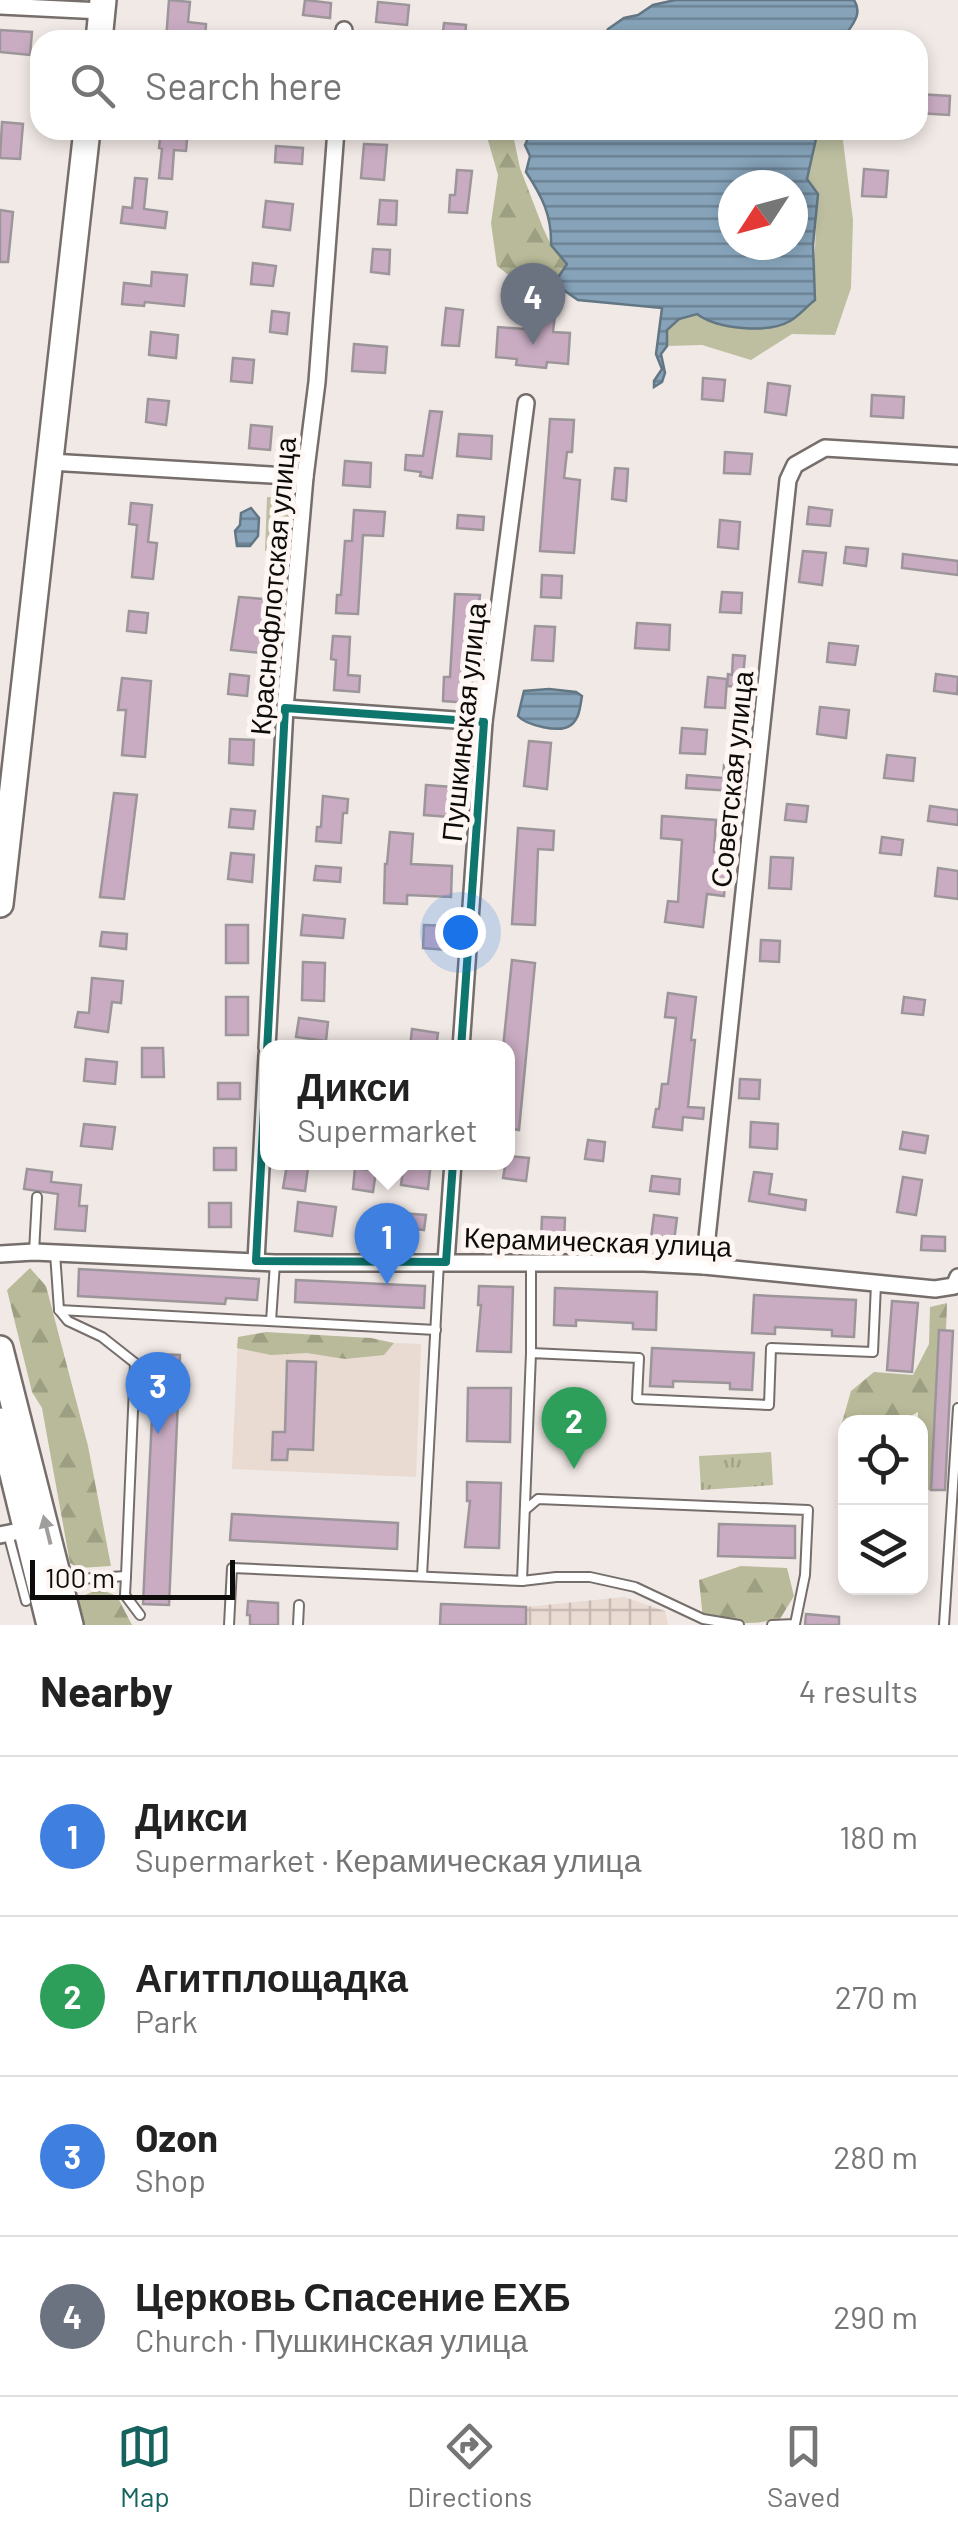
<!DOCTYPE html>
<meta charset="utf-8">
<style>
:root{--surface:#fff;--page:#f2f2f2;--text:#222;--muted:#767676;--line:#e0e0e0;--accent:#15635f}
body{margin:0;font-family:Barlow,sans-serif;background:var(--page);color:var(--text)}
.controls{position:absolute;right:30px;bottom:30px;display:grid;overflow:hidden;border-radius:20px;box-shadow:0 5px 15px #0003}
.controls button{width:90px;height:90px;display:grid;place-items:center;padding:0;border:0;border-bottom:2px solid var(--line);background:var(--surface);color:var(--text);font:50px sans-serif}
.compass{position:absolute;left:718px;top:170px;width:90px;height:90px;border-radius:50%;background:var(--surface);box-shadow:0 5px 15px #0003;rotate:234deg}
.scale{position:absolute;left:30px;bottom:25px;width:205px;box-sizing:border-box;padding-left:10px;border:5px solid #0e0c0a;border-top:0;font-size:28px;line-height:35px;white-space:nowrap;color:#0e0c0a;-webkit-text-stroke:8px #fef6f2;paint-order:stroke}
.you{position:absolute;left:460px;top:932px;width:35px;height:35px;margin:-25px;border:8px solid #fff;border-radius:50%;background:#1a73e8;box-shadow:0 0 0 15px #1a73e833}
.badge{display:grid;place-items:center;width:65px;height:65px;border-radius:50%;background:var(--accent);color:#fff;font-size:32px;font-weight:700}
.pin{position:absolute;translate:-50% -82px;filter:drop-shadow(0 2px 5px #0008)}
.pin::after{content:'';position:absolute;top:52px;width:35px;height:30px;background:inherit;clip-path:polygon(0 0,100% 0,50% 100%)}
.popup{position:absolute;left:260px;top:1040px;width:255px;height:130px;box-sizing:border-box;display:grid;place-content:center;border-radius:20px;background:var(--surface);filter:drop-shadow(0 2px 8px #0005);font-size:32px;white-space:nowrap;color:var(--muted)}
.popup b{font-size:38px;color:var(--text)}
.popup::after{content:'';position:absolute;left:50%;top:100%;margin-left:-20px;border:20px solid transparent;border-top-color:var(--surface)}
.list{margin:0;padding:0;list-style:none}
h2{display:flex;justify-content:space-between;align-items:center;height:130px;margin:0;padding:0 40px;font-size:42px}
h2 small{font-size:32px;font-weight:400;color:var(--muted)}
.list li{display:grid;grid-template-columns:65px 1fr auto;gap:30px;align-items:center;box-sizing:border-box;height:160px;padding:0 40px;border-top:2px solid var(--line)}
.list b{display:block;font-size:38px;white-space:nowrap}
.list p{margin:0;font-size:32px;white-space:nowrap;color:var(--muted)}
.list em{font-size:32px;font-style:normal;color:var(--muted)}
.icon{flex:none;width:55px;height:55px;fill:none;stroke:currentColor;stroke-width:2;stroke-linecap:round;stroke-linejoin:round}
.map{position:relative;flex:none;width:958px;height:1625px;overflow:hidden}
.search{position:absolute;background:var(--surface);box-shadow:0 5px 15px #0003;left:30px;right:30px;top:30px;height:110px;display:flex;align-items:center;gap:25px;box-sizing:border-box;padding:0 35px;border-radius:30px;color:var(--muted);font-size:38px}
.sheet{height:770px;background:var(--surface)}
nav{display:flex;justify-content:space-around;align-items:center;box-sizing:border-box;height:140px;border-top:2px solid var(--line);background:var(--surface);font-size:28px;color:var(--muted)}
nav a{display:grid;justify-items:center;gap:5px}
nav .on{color:var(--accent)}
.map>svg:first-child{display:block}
</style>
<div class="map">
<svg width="958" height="1625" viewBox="0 0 958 1625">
<defs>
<pattern id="industrial-grid" width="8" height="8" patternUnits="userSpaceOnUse" patternTransform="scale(2.5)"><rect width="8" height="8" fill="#e9dad2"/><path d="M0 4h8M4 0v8" fill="none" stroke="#c7bab3"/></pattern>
<pattern id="forest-firs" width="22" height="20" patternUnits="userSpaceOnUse" patternTransform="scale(2.5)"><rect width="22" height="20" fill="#b8ba99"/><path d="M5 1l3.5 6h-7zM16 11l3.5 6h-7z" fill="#9d9f82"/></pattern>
<pattern id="park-tufts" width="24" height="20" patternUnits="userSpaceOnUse" patternTransform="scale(2.5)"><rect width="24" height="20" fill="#bdbfa0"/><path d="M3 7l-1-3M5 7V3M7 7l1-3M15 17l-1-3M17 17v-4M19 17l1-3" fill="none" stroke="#a1a388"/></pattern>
<pattern id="water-rules" width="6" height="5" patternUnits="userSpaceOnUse" patternTransform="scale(2.5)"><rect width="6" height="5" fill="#86a3b9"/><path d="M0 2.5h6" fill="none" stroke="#6c8395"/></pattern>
</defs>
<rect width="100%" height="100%" fill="#f1e9e5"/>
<!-- built -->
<path fill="#e9dad2" d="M238,1337L421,1344L416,1477L232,1469Z"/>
<!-- industrial -->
<path fill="url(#industrial-grid)" d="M624,1597L665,1611L668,1625H526V1607Z"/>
<!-- green -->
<path fill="#bdbfa0" d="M835,130L842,133L853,220L851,288L835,335L792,334L751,360L702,345L667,346V330L679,319L697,314L705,320L802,309L812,302L818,194L807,179L817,131Z"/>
<!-- forest -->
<g fill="url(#forest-firs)">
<path d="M485,130H512L520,168L543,228L551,245L567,264L557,279L556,285L531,293L497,266L491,223L498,175Z"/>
<path d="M30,1268L46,1286L88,1446L111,1566L79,1568L70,1563L42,1408L32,1392L7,1290Z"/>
<path d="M947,1303L946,1331H939L931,1490H921L920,1422H918V1412C901,1422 889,1425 870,1419L868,1422H846L845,1442L839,1433L851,1391L874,1372L913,1375L929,1344L930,1307Z"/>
<path d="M266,1332L371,1338L394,1343L384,1355L345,1359L307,1353L271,1355L237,1348L238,1337Z"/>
<path d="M741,1566L787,1568L794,1596L780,1619C749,1625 735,1624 703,1619L699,1580Z"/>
<path d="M99,1589L117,1596L132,1625H84L78,1598Z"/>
</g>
<!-- park -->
<g fill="url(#park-tufts)">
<path d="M267,497L292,498L290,552L265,551Z"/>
<path d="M771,1452L773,1485L701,1490L699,1456Z"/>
</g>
<!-- water -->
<g fill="url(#water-rules)" stroke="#627684" stroke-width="2.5" fill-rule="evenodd">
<path d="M675,0H854C864,15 850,27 842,40H602L608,29L624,18L638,15L653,5Z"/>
<path d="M528,130H818L807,179L818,194L813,245L815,300C807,306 799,316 790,321C768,334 717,329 697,314L679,319L667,330V346L661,354L665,373L662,382L654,387V381L662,369L656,354L662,308L578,300L556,285L557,279L567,264L551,245C552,216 542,196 526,172L530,156L525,145L530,134ZM793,185V245H733V185Z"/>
<path d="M251,508L259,518L258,536L250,546H237L235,531L240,525L241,513Z"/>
<path d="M549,689L576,692L582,696C580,706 580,718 571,725C560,734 526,725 518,716L524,691Z"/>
</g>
<!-- building -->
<g fill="#c9acc2" stroke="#9c969b" stroke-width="2.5">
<path d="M169,0L190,2L188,22L206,24L205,40H166Z"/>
<path d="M305,0L331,3L330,18L303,15Z"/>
<path d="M378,2L409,5L407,25L376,22Z"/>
<path d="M444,23L466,25L465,40H442Z"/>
<path d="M0,30L32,32L30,55L0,52Z"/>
<path d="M918,94L950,96L949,115L918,113Z"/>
<path d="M2,122L23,124L20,159L0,158Z"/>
<path d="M161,130H188L186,151L174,150L172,179L159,178L162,149L159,148Z"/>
<path d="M364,144L387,145L384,180L361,178Z"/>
<path d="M276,146L303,148L302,164L275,162Z"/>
<path d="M864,169L888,171L886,197L862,196Z"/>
<path d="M457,170L472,171L467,213L449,212L450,195H455Z"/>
<path d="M135,178L147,179L144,209L167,212L165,228L121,223L123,207L132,208Z"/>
<path d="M380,200L397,201L396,225L378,224Z"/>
<path d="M266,201L293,204L290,230L263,227Z"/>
<path d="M0,210L13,212L8,262H0Z"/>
<path d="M373,249L390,250L389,274L371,272Z"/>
<path d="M253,263L276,266L273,286L251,284Z"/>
<path d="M152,272L187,275L184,306L145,302L144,306L122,304L124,283L151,286Z"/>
<path d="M446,308L463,310L459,346L442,345Z"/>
<path d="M272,311L289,313L287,334L270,332Z"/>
<path d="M539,313L555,314L553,332L570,333L568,364L547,362L546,368L516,365L517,359L496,357L498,327L537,330Z"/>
<path d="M151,332L178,335L176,358L149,355Z"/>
<path d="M354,344L387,347L385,373L352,371Z"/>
<path d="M233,358L254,360L252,383L231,381Z"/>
<path d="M703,378L725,380L723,401L702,399Z"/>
<path d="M768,383L790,386L786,415L765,412Z"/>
<path d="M872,395L904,397L903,418L871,416Z"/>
<path d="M148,399L169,401L166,425L146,422Z"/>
<path d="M430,411L442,412L432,478L420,476L421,472L405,470L406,455L423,456Z"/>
<path d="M550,419L574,420L572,452H567L564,478L580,480L574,553L540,551Z"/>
<path d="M251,425L272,427L270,450L249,448Z"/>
<path d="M459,434L492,436L491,459L457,456Z"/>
<path d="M725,452L752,454L750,474L724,473Z"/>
<path d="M345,461L371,463L370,487L343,485Z"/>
<path d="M615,468L628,469L626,501L612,499Z"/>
<path d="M131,503L152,505L148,542L157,543L153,579L132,577L137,525L129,524Z"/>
<path d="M809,507L832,510L830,526L807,524Z"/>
<path d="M354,510L385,512L383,536L363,535L358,614L336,613L337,595H341L345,541H352Z"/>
<path d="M458,515L484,517L483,530L457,528Z"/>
<path d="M720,520L740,522L738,549L718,547Z"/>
<path d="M846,547L868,549L866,566L844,563Z"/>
<path d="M803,551L826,553L822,585L799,582Z"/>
<path d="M903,554L958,561V575L902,568Z"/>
<path d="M542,575L562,576L561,598L541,597Z"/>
<path d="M722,592L742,593L741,613L720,612Z"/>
<path d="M455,594L480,595L470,703L443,701L444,677H450Z"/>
<path d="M239,597L264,599L261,632L264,633L262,653L231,650Z"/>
<path d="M129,611L148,613L146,633L127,631Z"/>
<path d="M637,623L670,625L669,650L635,648Z"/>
<path d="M535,626L555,627L553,661L532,660Z"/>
<path d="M333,636L350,637L348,675L360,676L359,692L334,690L336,660L331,659Z"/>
<path d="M829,643L858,646L855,665L827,662Z"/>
<path d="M733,655L745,656L742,687L727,686L728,674L732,675Z"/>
<path d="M230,674L249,676L247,696L228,694Z"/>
<path d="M936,674L958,677L957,694L934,691Z"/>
<path d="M708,677L727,679L725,708L705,707Z"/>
<path d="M122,678L151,681L145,757L122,755L126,710H118Z"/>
<path d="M820,707L849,710L846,738L817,734Z"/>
<path d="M682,728L707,730L705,754L680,753Z"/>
<path d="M230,739L254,740L253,765L229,763Z"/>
<path d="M529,741L551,743L547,789L524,786Z"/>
<path d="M887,755L915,758L913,781L884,778Z"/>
<path d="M724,765L735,766L733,791L686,788L687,775L723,778Z"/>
<path d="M426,785L466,788L464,818L424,815Z"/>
<path d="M114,793L137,795L124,899L100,897Z"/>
<path d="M323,796L348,799L347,813H343L341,843L316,841L317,827H321Z"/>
<path d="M787,804L808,806L806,822L785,820Z"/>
<path d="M930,806L958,810V825L928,821Z"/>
<path d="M231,809L255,811L253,829L229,827Z"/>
<path d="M662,816L716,820L714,852L727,853L724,896L707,894L703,927L665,922L668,901L678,902L682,840L661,838Z"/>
<path d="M518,828L554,831L553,850L538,849L535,925L512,924Z"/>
<path d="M390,832L413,834L411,864L452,866L451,897L407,895V904L384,903L385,864H387Z"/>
<path d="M882,837L903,840L901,855L880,853Z"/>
<path d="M231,853L254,855L252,882L228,879Z"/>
<path d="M771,857L793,858L791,889L769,888Z"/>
<path d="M316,866L341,868L340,882L314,880Z"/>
<path d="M938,868L958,871V899L935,896Z"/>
<path d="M303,915L345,919L343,938L301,935Z"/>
<rect x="226" y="925" width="22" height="38"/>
<path d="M424,925L447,926L446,950L423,948Z"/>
<path d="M102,932L127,934L126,949L100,946Z"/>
<path d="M761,940L780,941L779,962L760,961Z"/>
<path d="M512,960L535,963L519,1130L507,1128V1048H503Z"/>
<path d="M303,962L325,963L324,1001L302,1000Z"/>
<path d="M92,978L123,981L121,1003L112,1002L108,1032L75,1027L78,1012L89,1013Z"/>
<path d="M668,993L696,997L691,1040H695L688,1107L704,1108L703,1119L683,1117L682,1130L653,1127L656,1109H659L662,1084H668L676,1018L665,1017Z"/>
<rect x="226" y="997" width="22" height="38"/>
<path d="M904,997L925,1000L923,1015L902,1013Z"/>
<path d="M299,1018L328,1022L326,1041L296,1037Z"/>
<path d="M412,1029L438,1033L436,1048H410Z"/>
<path d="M142,1048H163L164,1077H142Z"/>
<path d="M86,1059L117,1062L115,1084L84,1081Z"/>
<path d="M740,1079L760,1080L759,1099L739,1098Z"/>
<rect x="218" y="1083" width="22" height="16"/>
<path d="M751,1122L778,1124L777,1149L750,1147Z"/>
<path d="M84,1124L115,1127L112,1149L81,1146Z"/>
<path d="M903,1132L928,1136L925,1153L900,1149Z"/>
<path d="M588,1140L605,1142L603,1161L585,1159Z"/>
<rect x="214" y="1148" width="22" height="22"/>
<path d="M507,1156L529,1158L526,1181L503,1178Z"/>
<path d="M404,1162H431L428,1189L401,1185Z"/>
<path d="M287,1165L308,1168L305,1191L283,1188Z"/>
<path d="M355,1168L376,1171L373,1192L353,1189Z"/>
<path d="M27,1169L52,1172L51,1182L81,1185L79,1206H87L85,1231L55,1229L58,1194L24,1189Z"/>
<path d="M754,1172L772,1174L769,1194L806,1200L805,1210L749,1201Z"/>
<path d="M652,1176L680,1179L679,1194L650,1191Z"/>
<path d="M903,1177L922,1180L916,1215L897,1212Z"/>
<path d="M298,1202L336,1207L332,1236L295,1231Z"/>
<rect x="209" y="1203" width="22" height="24"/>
<path d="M400,1213L426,1215L424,1230L399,1227Z"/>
<path d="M654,1215L677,1218L674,1241L651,1238Z"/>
<path d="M542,1217L565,1218L564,1241L541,1240Z"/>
<path d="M922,1236L945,1237V1251L921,1250Z"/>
<path d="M79,1269L259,1279L257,1300L226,1298L225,1304L78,1296Z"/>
<path d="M296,1280L425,1286L424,1308L295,1302Z"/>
<path d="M479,1286L513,1287L511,1352L477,1351L481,1305H478Z"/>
<path d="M555,1288L657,1292L656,1330L633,1329V1323L576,1320V1326L554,1325Z"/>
<path d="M754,1295L856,1300L854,1337L832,1336V1330L775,1327V1334L752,1333Z"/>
<path d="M892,1301L918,1303L912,1372L887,1370Z"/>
<path d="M939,1330L953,1331L945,1490H931Z"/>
<path d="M652,1348L754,1353L752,1390L730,1389V1383L673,1381V1387L650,1386Z"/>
<path d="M155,1354L180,1355L169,1605L143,1604Z"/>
<path d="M287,1361L316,1362L313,1450L288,1449L287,1460H272L273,1432H285Z"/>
<path d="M468,1388H511L510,1442L467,1441Z"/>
<path d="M467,1482L501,1483L499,1548L465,1547L470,1501H467Z"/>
<path d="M232,1514L398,1523L397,1549L230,1540Z"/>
<path d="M719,1524L795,1526V1558L718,1556Z"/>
<path d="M248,1601L278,1603V1625H250V1615H247Z"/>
<path d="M441,1604L526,1607V1625H440Z"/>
<path d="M806,1614L839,1617V1625H805Z"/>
</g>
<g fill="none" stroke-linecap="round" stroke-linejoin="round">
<defs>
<g id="lane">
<path d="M34,1252L37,1197"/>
<path d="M55,1253L59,1310L68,1321L102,1337L135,1363L126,1576L64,1580"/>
<path d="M531,1263V1353"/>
<path d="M59,1310L436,1330"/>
<path d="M271,1321L275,1263"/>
<path d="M525,1510L538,1499L808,1510L805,1575L795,1624L772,1625"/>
<path d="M10,1541L26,1601"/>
<path d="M126,1576L125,1595L140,1615"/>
<path d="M422,1576L439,1262"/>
<path d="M522,1581L531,1353L639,1358L637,1399L769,1405L771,1348L873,1352L876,1284"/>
<path d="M229,1625L232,1568L522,1581L556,1577H590L635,1587L703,1619L739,1625"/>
<path d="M298,1625L299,1605"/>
<path d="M944,1625L958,1408"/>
</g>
<g id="street">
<path d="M0,6L102,11"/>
<path d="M343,40L344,30"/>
<path d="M50,462L305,477"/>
<path d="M285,708L484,722"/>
<path d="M267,1048L285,708L305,477L317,382L336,130"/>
<path d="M461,1048L484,722L526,403"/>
<path d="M0,1254L34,1252L275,1263H644L704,1266L935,1289L954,1286L958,1277"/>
<path d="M256,1261L267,1055"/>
<path d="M446,1262L453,1162"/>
<path d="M704,1266L788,480L795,465L825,448L958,456"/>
<path d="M0,1535L25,1530"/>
</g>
<g id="primary">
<path d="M99,40L103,0"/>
<path d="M0,904L87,130"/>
<path d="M0,1349L70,1625"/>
<path d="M0,1421L50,1625"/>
</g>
</defs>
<!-- lane casing -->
<use href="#lane" stroke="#756e6a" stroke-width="12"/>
<!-- street casing -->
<use href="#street" stroke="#756e6a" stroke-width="20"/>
<!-- primary casing -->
<use href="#primary" stroke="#756e6a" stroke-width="30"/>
<!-- lane -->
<use href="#lane" stroke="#fff" stroke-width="8"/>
<!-- street -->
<use href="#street" stroke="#fff" stroke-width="15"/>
<!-- primary -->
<use href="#primary" stroke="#fff" stroke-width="25"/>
</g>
<!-- one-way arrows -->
<defs><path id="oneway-solid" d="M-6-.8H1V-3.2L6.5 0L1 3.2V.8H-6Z" transform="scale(2.5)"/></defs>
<use fill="#9f9e9d" href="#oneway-solid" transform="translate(47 1530) rotate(-104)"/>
<!-- marked area -->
<path fill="none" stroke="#0f766e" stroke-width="8" stroke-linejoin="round" d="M285,708L484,722L446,1262L256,1261Z"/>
<g text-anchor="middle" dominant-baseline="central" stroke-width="10" stroke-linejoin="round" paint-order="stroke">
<!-- street labels -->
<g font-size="28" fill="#0e0c0a" stroke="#fef6f2">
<text transform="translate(272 586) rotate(-85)">Краснофлотская улица</text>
<text transform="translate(463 722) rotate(-84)">Пушкинская улица</text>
<text transform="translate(731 779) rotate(-84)">Советская улица</text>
<text transform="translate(598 1241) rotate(2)">Керамическая улица</text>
</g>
</g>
</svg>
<div class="controls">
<button><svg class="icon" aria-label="locate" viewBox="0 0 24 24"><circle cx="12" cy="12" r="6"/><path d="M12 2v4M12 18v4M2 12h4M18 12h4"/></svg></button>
<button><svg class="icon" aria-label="layers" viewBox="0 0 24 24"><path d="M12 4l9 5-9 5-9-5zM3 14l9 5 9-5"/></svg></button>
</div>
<svg class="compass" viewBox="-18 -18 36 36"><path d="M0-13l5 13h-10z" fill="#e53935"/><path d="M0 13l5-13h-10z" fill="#767676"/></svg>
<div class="scale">100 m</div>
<div class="you"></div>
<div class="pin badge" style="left:387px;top:1285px;background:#3f7fe0">1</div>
<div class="popup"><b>Дикси</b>Supermarket</div>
<div class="pin badge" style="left:574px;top:1469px;background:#2e9e5b">2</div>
<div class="pin badge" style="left:158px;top:1434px;background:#3f7fe0">3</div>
<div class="pin badge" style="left:533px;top:345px;background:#6b7280">4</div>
<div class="search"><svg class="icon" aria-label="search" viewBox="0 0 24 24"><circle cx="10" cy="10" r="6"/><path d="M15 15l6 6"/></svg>Search here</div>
</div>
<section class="sheet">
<h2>Nearby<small>4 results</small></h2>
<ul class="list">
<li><span class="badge" style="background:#3f7fe0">1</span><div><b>Дикси</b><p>Supermarket · Керамическая улица</p></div><em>180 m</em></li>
<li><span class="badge" style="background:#2e9e5b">2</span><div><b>Агитплощадка</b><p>Park</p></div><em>270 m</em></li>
<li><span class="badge" style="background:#3f7fe0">3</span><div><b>Ozon</b><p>Shop</p></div><em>280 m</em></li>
<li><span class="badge" style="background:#6b7280">4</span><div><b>Церковь Спасение ЕХБ</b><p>Church · Пушкинская улица</p></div><em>290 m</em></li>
</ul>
</section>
<nav>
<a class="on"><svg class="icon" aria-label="map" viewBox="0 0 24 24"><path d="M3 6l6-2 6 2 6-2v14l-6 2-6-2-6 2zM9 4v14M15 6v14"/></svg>Map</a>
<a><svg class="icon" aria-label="directions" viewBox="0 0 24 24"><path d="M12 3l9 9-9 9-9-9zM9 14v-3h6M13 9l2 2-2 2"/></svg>Directions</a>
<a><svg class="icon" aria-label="saved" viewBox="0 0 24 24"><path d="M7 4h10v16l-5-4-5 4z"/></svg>Saved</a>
</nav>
